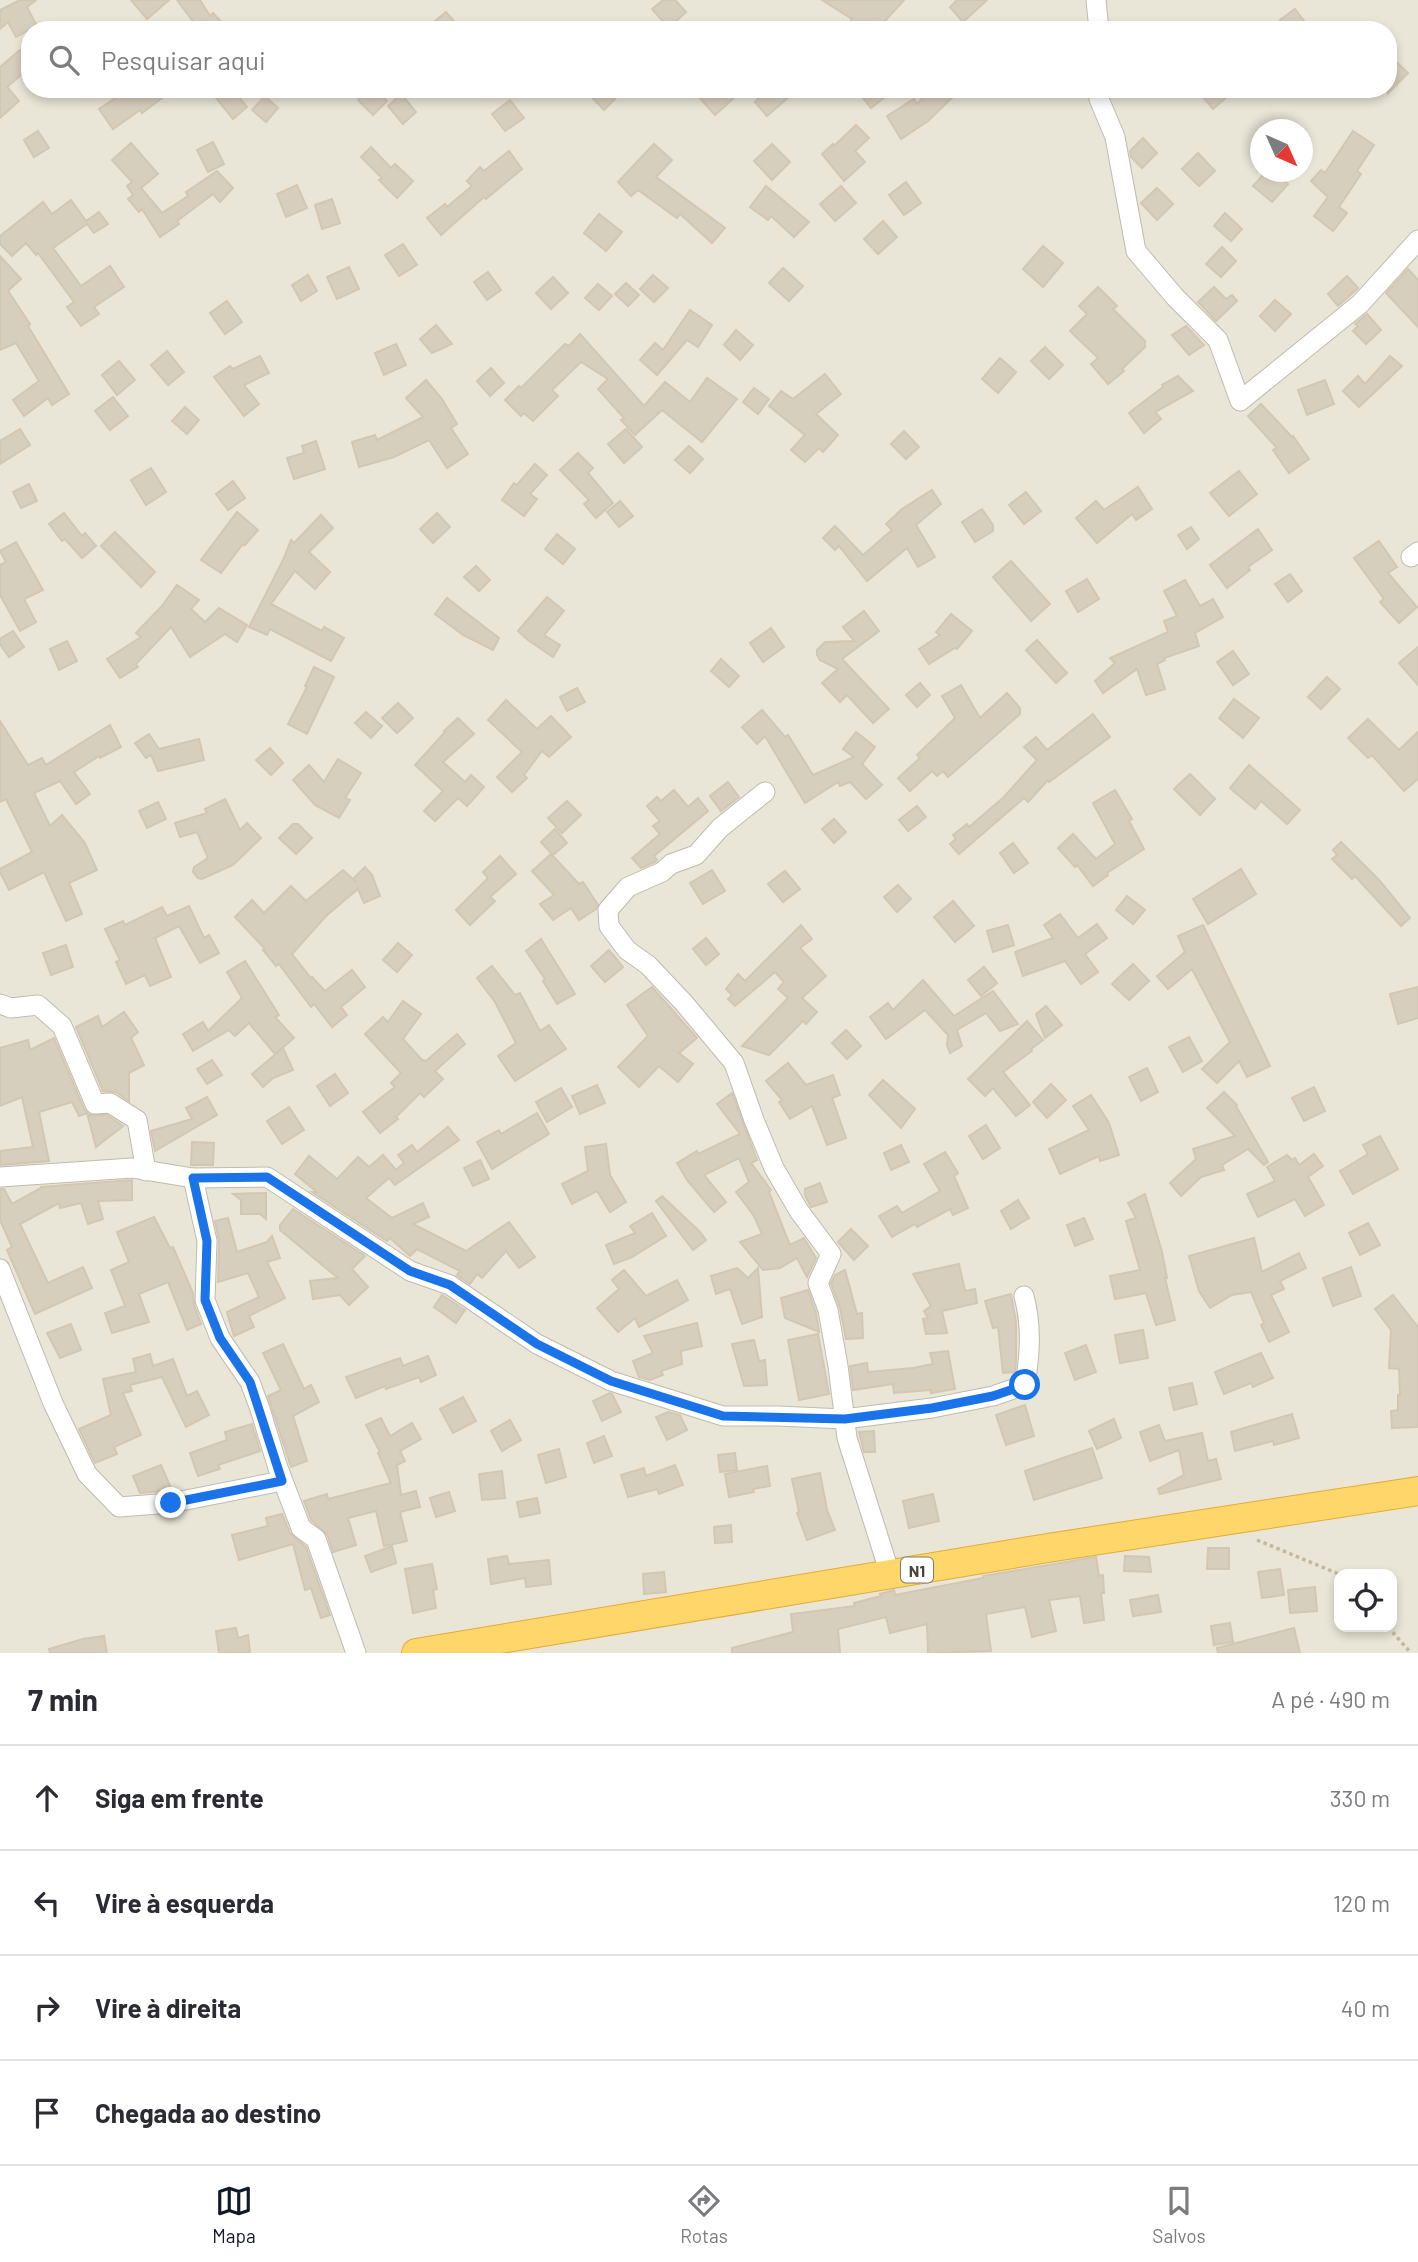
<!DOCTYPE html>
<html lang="pt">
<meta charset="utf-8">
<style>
:root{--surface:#fff;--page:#f2f2f3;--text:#2b2b33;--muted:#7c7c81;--line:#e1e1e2;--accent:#111827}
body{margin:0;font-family:Barlow,sans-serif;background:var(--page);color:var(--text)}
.controls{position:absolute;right:21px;bottom:21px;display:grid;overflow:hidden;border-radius:14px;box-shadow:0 4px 10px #0003}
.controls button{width:63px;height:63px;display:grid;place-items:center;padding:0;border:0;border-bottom:2px solid var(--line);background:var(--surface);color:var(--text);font:35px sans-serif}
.compass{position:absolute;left:1250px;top:119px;width:63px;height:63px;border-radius:50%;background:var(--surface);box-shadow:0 4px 10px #0003;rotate:135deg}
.stop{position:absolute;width:21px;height:21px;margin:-16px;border:5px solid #1a73e8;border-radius:50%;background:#fff}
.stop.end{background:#1a73e8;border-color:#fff;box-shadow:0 2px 7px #0008}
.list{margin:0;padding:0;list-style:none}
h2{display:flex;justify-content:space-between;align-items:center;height:91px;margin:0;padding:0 28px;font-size:30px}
h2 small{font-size:23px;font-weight:400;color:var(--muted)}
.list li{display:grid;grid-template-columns:46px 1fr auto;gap:21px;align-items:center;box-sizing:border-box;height:105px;padding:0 28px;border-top:2px solid var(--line)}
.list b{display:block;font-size:26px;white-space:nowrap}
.list em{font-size:23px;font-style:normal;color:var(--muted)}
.icon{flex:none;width:38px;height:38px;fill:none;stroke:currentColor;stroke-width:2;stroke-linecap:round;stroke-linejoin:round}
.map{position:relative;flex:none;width:1418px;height:1653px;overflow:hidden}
.search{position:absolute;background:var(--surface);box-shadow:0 4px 10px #0003;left:21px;right:21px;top:21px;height:77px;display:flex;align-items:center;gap:18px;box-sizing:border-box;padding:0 24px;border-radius:28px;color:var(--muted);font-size:26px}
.sheet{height:511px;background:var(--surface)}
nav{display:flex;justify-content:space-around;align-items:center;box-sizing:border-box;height:98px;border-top:2px solid var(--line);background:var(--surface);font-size:19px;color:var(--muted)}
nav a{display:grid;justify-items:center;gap:4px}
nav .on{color:var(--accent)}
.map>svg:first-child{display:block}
</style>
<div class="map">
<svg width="1418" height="1653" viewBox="0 0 1418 1653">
<rect width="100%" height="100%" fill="#f5f2e9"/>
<!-- residential -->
<path fill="#e9e5d7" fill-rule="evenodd" d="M0,0H1418V1653H0ZM30,30H1388V89H30ZM1260,130H1302V172H1260ZM1339,1574H1392V1627H1339Z"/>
<!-- building -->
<g fill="#d7cfbe" stroke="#d3c7b1" stroke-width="2">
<path d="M20,0H36L27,7L39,30H29L16,37L8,22L0,29V10Z"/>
<path d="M131,0H169L147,19Z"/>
<path d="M177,0H200L210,16L213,13L229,30H196L198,28Z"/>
<path d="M663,0H675L686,12L669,28L652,9Z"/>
<path d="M822,0H904L877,30H843L852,19Z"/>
<path d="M957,0H987L963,22L950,7Z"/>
<path d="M1295,9L1311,30H1287L1280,20Z"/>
<path d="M446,12L462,30H441L434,22Z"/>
<path d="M20,50L30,61V67L7,87L19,101L0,118V67Z"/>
<path d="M1388,54L1408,73L1388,93Z"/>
<path d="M129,89H174L142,113L140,110L113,129L99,109Z"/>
<path d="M209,89H232L247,107L233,119Z"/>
<path d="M368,89H375L387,101L373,115L358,100Z"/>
<path d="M584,89H605L615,99L604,110Z"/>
<path d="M707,89H725L733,99L715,115L699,97Z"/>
<path d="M768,89H798L767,116L755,102Z"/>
<path d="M856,89H895L871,108Z"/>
<path d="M931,89H961L928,121L901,139L887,116L914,99L917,104Z"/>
<path d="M1212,89H1220L1227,97L1213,109L1203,97Z"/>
<path d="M401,94L416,112L403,124L388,106Z"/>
<path d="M265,96L278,108L266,122L252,110Z"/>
<path d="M510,100L524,118L505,131L492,114Z"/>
<path d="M856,125L869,138L855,151L865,162L844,181L822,154L833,144L834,146Z"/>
<path d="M38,131L49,148L34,157L24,140Z"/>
<path d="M1353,131L1374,145L1357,171L1361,174L1339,207L1347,213L1333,231L1314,216L1328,197L1311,181L1321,170L1325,173Z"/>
<path d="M1143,138L1157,153L1142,168L1131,157L1130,151Z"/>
<path d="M213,142L224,164L208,172L197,150Z"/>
<path d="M131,143L158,174L141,188L162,213L188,196L186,192L217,171L233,188L220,202L213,194L177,221L179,224L160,237L142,209L139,212L128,199L133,195L127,186L132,182L112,160Z"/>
<path d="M654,144L672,160L656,177L725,228L712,243L680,214L677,218L638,190L631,196L618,182Z"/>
<path d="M772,144L790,162L772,180L754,161Z"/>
<path d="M371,147L391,168L395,164L413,181L397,198L379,180L382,178L361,157Z"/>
<path d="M509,151L522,169L486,199L484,197L441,235L427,218L445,204L447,207L472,186L467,181L480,167L484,171Z"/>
<path d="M1198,153L1215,171L1199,186L1182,169Z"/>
<path d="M1266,172H1273L1288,184L1272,202L1253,186Z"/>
<path d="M906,182L921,203L904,215L889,195Z"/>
<path d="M297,185L307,208L286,217L277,194Z"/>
<path d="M766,186L809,222L794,237L771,216L768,220L750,207Z"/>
<path d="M841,186L856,203L835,221L820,204Z"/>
<path d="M1157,188L1173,204L1157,220L1141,203Z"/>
<path d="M332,199L340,223L322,229L315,205Z"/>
<path d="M71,200L86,221L99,212L108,224L94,233L87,224L53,248L81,286L110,266L124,287L94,307L99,314L81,326L67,307L74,302L38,253L36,255L26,243L12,256L0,244V236L43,202L52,214Z"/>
<path d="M1225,213L1242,229L1231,241L1214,226Z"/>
<path d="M599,214L622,232L606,251L584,233Z"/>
<path d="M883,221L897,237L878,254L864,239Z"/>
<path d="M403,244L417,265L399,276L385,255Z"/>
<path d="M1043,246L1063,263L1043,287L1023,269Z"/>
<path d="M1222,247L1236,261L1221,277L1206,264Z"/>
<path d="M0,256L21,279L8,291L30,324L28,326L69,394L52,405L48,398L24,416L13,400L39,381L16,343L0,350Z"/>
<path d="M349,267L359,289L337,299L327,277Z"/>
<path d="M783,268L803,286L789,301L769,283Z"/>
<path d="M1408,269L1418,280V327L1386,293Z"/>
<path d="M488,272L501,290L487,300L474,282Z"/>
<path d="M308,275L317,291L301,301L292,285Z"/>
<path d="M653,275L668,288L654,302L640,289Z"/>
<path d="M1347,276L1358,288L1338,306L1328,294Z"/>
<path d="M553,277L568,293L551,309L536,293Z"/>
<path d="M626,283L639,295L628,306L615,294Z"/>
<path d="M598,284L612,296L599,310L585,298Z"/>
<path d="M1098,287L1117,306L1113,309L1145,341V347L1122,369L1124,371L1108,384L1091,364L1098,358L1070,331L1087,314L1079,306Z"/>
<path d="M1214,287L1226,299L1232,295L1237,301L1216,321L1198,302Z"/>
<path d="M1275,300L1291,314L1275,331L1260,316Z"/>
<path d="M227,301L242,322L225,334L210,313Z"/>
<path d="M690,310L712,325L698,347L687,340L657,375L640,360L655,343L663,350Z"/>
<path d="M1367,314L1381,330L1366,344L1353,331L1358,326L1355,324Z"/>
<path d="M436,325L452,344L432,353L420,339Z"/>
<path d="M1186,326L1204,345L1189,355L1172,335Z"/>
<path d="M736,330L753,345L740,360L724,345Z"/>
<path d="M580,334L644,406L665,382L690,402L707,378L737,399L702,442L662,410L635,435L621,420L624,418L598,389L608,379L581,362L552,390L558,396L533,421L524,413L521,416L505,400L519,386L521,388L565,344L569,346Z"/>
<path d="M396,344L406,365L384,375L375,353Z"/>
<path d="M1045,347L1063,365L1049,379L1031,361Z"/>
<path d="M167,351L184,372L168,385L151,365Z"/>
<path d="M260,356L269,373L244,385L259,404L244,416L214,377L230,366L233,369Z"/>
<path d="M1390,356L1402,366L1359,407L1343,391L1358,376L1365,384Z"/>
<path d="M1000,358L1016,372L998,393L982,379Z"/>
<path d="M119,361L135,380L117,395L102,375Z"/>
<path d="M491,368L504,383L490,396L477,381Z"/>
<path d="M825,374L841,394L816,414L838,435L823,452L819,448L805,462L791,450L805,435L769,406L781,391L793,399Z"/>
<path d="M1178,376L1193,391L1155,412L1161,419L1144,433L1129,413L1163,387L1162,385Z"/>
<path d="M426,380L442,399L457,424L451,428L468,454L447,468L429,440L394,457L359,467L352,442L375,435L377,440L423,417L406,398Z"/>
<path d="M1325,380L1334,404L1307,415L1298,390Z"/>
<path d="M754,388L769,399L758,414L743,402Z"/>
<path d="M113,397L128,416L110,430L95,411Z"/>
<path d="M1261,404L1292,437L1293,436L1309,459L1289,473L1273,450L1277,448L1248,416Z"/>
<path d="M185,407L199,420L187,434L172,421Z"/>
<path d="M20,429L30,445L0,464V441Z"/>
<path d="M626,429L642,447L624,463L608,444Z"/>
<path d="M904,431L919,447L906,459L891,444Z"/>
<path d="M316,441L325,469L294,479L287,458L304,453L302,446Z"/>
<path d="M689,446L703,459L690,473L675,460Z"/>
<path d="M578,453L593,468L588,473L613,503L596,518L584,504L589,500L560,470Z"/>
<path d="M535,464L547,475L530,494L537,499L524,516L502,500L514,483L517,485Z"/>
<path d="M151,468L166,492L146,505L131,480Z"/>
<path d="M1239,471L1257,494L1229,516L1210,493Z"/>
<path d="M233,481L245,498L228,510L216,494Z"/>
<path d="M29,484L37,501L21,508L13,492Z"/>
<path d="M1138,487L1152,509L1136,520L1132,514L1097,543L1076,518L1096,501L1104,510Z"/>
<path d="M932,490L941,504L916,525L935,557L918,567L907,548L867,581L839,546L835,550L823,538L835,526L863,555L892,530L886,524L902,509Z"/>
<path d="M1026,492L1041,511L1024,524L1009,505Z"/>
<path d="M620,501L633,516L619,527L607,512Z"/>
<path d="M982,509L993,525V531L975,542L962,522Z"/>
<path d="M237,512L258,530L245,545H242L221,573L201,560Z"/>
<path d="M64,513L82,536L85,533L96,546L82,558L65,539L62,541L49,524Z"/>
<path d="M437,513L450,527L433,543L420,529Z"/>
<path d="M321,515L333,528L309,552L330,572L315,589L295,571L271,604L322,631L324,627L344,638L331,661L270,629L267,635L249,627L284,558L291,540L294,543Z"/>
<path d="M1191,527L1199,539L1187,549L1178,535Z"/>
<path d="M1258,529L1272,550L1248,567L1250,570L1227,588L1210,565Z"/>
<path d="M115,532L155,572L141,587L101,546Z"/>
<path d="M557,534L575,549L563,564L545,549Z"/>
<path d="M1379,541L1397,567L1388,573L1417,607L1399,623L1380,602L1384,599L1354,558Z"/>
<path d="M16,542L43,590L24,599L36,622L20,631L0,595V565L6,562L0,551Z"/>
<path d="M1011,561L1050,604L1031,621L993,577Z"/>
<path d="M476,566L490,580L479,591L464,577Z"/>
<path d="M1290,574L1302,591L1288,602L1275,584Z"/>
<path d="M1087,579L1099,599L1078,612L1066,591Z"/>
<path d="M1185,580L1200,606L1213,599L1223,617L1195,633L1199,646L1164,658L1165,660L1157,664L1165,689L1146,695L1137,669L1103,693L1095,681L1115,663L1110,658L1168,632L1164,621L1177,616L1164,591Z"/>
<path d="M177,585L199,600L191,609L205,622L219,608L247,625L237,642L225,634L190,657L171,627L136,664L138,667L120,678L107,659L141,637L136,633L162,606Z"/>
<path d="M547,597L564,611L544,635L560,645L553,657L528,640L518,631Z"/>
<path d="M447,598L499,638L493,650L463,635L435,614Z"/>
<path d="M864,611L879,631L842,659L889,709L873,723L847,695L840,702L822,683L838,669L820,660L817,655V650L825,642L854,641L843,627Z"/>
<path d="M951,614L972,631L957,649L955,648L929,664L919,649L940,635L936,632Z"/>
<path d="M771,628L784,647L763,662L750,643Z"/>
<path d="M13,631L24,647L9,657L0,644V639Z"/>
<path d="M1037,640L1067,673L1056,683L1026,650Z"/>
<path d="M67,641L77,661L59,670L50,649Z"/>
<path d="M1418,647V685L1399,663Z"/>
<path d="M1233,651L1249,674L1233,685L1217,662Z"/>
<path d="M721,659L739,676L729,687L711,671Z"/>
<path d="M314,667L334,677L307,734L288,724L307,687L305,686Z"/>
<path d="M1327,677L1340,689L1321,709L1308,697Z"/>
<path d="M920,683L930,695L917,707L906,695Z"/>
<path d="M961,685L980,718L1007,693L1020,708V714L948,777L943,771L937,776L932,771L910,791L898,778L920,758L917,755L955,718L942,696Z"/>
<path d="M577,688L585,702L567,711L560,697Z"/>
<path d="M1234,699L1259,718L1243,738L1219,718Z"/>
<path d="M506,700L537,729L551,716L571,737L549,757L542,751L524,775L527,778L512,792L497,777L522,752L488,720Z"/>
<path d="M398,703L413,718L397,733L382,718Z"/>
<path d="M762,710L785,737L788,735L813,775L854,757L843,749L856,732L875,747L862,764L882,785L866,799L850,782L840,786L838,782L805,803L765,736L757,744L742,727Z"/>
<path d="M366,712L382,726L371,738L355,723Z"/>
<path d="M1093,714L1110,737L1049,782L1048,780L1028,802L1024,798L959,854L950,844L956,839L953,835L967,824L969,827L1004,797L1037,760L1024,747L1036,737L1047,750Z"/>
<path d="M458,718L474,734L443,762L465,782L471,775L484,787L467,806L458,798L435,821L424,811L443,791L415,765L445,732L444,731Z"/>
<path d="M1368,719L1399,750L1418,732V779L1404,791L1372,755L1368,758L1348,738Z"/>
<path d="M0,721L28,765L42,758L46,765L110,725L121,747L100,758L99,756L74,772L90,794L76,804L60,781L34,793L50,826L62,815L85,843L97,870L69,883L82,914L66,921L44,872L9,890L0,872V869L32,852L6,799L0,802Z"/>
<path d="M149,734L159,749L199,739L204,760L158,771L151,755L146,758L135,743Z"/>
<path d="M270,748L283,763L271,775L256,760Z"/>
<path d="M338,759L361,773L345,798L350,800L339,818L315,805L293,780L309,765L324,782Z"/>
<path d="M1249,765L1300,810L1287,824L1261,801L1255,809L1230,788Z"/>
<path d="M1190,774L1215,799L1200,815L1174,789Z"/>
<path d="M728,782L739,797L721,811L710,796Z"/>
<path d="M674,790L688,807L698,798L708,811L654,856L657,860L655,862L641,868L632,858L660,834L653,826L660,821L647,806L657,797L661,801Z"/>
<path d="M1115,790L1132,819L1129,821L1144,849L1107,873L1108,875L1093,886L1077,865L1075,867L1058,848L1073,834L1096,859L1115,844L1093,803Z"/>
<path d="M225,799L240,830L247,823L261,838L233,865L202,879L198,878L193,872L194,867L208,858L197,832L180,837L175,823L207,813L205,809Z"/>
<path d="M567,801L581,815L562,833L548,818Z"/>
<path d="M158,802L166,819L147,828L139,811Z"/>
<path d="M917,806L926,817L908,831L899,820Z"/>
<path d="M834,819L846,832L834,843L822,829Z"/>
<path d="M293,824H298L312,838L296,854L279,838Z"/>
<path d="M555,829L567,843L553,855L541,842Z"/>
<path d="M1341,842L1380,881L1410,918L1401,926L1355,876L1352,879L1332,859L1337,855L1333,850Z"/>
<path d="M1013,843L1028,863L1014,873L1000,853Z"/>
<path d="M551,854L579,884L583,882L598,905L596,909L579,920L571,908L553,920L540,904L554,895L532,871Z"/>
<path d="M500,856L516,874L490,897L495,901L470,925L456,910L488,878L483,872Z"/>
<path d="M365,867L372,875L380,896L364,903L358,889L326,916L292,954L311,978L312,977L325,991L352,970L365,987L341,1007L347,1015L332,1027L314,1004L311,1007L279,964L276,966L263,950L265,949L235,917L252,900L264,913L291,886L306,901L343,870L355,881L354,878Z"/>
<path d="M1241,869L1256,894L1208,924L1193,899Z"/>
<path d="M712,870L725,891L703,904L690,883Z"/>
<path d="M785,871L800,889L783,902L768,884Z"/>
<path d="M898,885L911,899L897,912L884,897Z"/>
<path d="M1127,896L1145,910L1133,924L1116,910Z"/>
<path d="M953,901L974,926L955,942L934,917Z"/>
<path d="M189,906L204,938L209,935L219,953L200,963L179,926L155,938L171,977L150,986L145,975L126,984L116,962L120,960L105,929L123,921L125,925L162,907L167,916Z"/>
<path d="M1060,914L1078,938L1097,924L1107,938L1085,954L1098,972L1081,984L1065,961L1023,976L1015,952L1053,938L1044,925Z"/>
<path d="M801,925L812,939L800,948L826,976L802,998L817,1012L806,1024L803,1021L769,1055L742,1046L788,998L778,989L784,982L775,972L735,1006L728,999L732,995L726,989L738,974L745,981Z"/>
<path d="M1008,925L1014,945L993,952L987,931Z"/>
<path d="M1203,925L1270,1066L1247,1077L1239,1061L1217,1083L1202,1069L1230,1042L1192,969L1168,989L1157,976L1185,952L1178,936Z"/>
<path d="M706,938L719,954L706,965L693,949Z"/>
<path d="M541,939L575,994L557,1004L543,981L545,979L526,951Z"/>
<path d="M398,943L412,955L397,972L383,960Z"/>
<path d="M66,945L73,967L51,975L43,953Z"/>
<path d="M609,950L623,967L605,982L591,966Z"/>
<path d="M245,961L279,1015L275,1017L294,1038L275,1054L249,1023L235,1036L229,1030L193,1051L183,1034L203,1022L208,1031L242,998L227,972Z"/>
<path d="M1133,964L1149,981L1129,1000L1112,984Z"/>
<path d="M492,966L515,995L520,993L540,1031L549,1025L566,1049L515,1081L498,1056L516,1043L495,1002L477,978Z"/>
<path d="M984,967L997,983L981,996L968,980Z"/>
<path d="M923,980L954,1016L993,991L1018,1024L1000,1031L986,1013L957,1030L962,1046L950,1053L947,1045L948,1035L925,1010L886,1039L870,1017L888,1003L893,1010Z"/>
<path d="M652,987L697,1038L679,1053L693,1064L678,1082L659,1066L639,1087L618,1067L648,1036L627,1005Z"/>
<path d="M1418,987V1018L1398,1024L1390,994Z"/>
<path d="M403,1001L421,1014L403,1039L422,1060L426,1061L457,1034L465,1044L435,1071L443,1079L424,1097L420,1093L396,1117L398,1119L380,1133L363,1112L395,1087L391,1083L401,1073L365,1034L383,1017L388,1022Z"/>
<path d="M1046,1006L1062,1025L1045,1038L1036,1014Z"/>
<path d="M124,1012L138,1032L131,1038L144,1065L129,1073V1101L116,1092L103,1091L76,1027L98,1016L102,1027Z"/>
<path d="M1027,1021L1043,1040L1031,1049L1032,1051L1003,1072L1030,1105L1016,1116L993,1088L985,1096L968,1079Z"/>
<path d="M846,1030L861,1046L847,1059L832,1043Z"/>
<path d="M1189,1037L1202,1061L1183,1072L1169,1047Z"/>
<path d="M54,1038L84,1109L89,1115H107L123,1126L96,1147L87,1113L79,1116L72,1102L39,1112L49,1161L0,1165V1151L33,1147L22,1097L0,1106V1048L28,1040L30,1050Z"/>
<path d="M283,1048L293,1070L273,1078L263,1087L252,1074Z"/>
<path d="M212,1060L222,1075L207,1084L197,1069Z"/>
<path d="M788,1063L806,1085L833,1075L840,1095L832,1098L846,1138L827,1145L812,1106L790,1119L779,1102L782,1100L766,1081Z"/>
<path d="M1147,1068L1158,1092L1141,1101L1129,1077Z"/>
<path d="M335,1074L348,1093L330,1106L317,1086Z"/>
<path d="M883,1080L915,1109L901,1128L869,1095Z"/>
<path d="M1051,1084L1066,1100L1047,1118L1033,1102Z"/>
<path d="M597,1085L605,1103L580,1114L572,1096Z"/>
<path d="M1314,1087L1325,1111L1304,1121L1292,1098Z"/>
<path d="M561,1088L572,1107L547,1122L536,1102Z"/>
<path d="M1224,1092L1237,1105L1236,1106L1268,1162L1264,1165L1248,1149L1222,1165L1224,1170L1201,1177L1181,1196L1170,1183L1196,1159L1193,1149L1235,1136L1207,1108Z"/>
<path d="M732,1093L757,1160L751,1163L771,1190L769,1192L790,1245L804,1238L816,1258L807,1277L797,1258L780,1268L763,1270L740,1242L762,1234L754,1216L736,1192L749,1182L739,1158L704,1175L726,1202L714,1212L687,1180L677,1163L697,1151L698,1154L740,1134L717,1104Z"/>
<path d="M1091,1095L1109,1123L1119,1155L1100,1161L1099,1156L1060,1174L1049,1149L1089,1130L1073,1106Z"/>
<path d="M207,1097L217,1115L155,1151L151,1131L192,1119L186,1108Z"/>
<path d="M289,1107L304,1130L282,1144L267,1121Z"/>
<path d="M537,1113L549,1134L492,1169L477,1142L499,1130L501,1134Z"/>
<path d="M986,1125L1000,1148L983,1159L969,1136Z"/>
<path d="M448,1127L459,1140L395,1185L389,1178L366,1198L392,1218L423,1203L429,1217L413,1224L466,1251L509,1222L535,1257L519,1268L506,1251L482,1278L477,1274L470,1284L457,1275L460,1271L417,1249L410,1256L390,1238L387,1241L312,1192H317L295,1174L309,1156L337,1179L358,1157L369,1167L383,1155L396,1170L404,1163L398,1155L412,1145L417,1152Z"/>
<path d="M1380,1136L1398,1169L1353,1194L1340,1171L1368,1154L1363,1145Z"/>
<path d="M192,1142L214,1143L213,1165H191Z"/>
<path d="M606,1144L610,1175L626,1202L610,1212L597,1191L572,1204L562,1184L588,1171L585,1147Z"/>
<path d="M901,1145L909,1162L891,1170L884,1153Z"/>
<path d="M945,1152L958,1173L954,1176L968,1208L953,1215L950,1209L917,1227L915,1224L892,1237L879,1216L897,1206L902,1213L940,1191L924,1164Z"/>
<path d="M1314,1154L1323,1166L1308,1177L1324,1205L1305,1216L1295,1199L1258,1217L1247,1194L1275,1181L1267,1167L1287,1155L1292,1160L1295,1158L1299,1165Z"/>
<path d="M480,1160L489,1179L473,1186L464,1168Z"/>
<path d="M132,1180V1200L98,1201L103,1219L88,1224L81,1203L60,1208L59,1203L20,1224L48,1283L83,1267L92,1288L35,1314L7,1250L12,1247L0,1220V1189H4L12,1204L41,1188V1187Z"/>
<path d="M820,1183L827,1202L811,1207L805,1195V1189Z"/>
<path d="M266,1193V1219L260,1214H241V1200L233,1194Z"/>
<path d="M1145,1194L1162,1252L1167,1278H1165L1175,1320L1156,1325L1146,1293L1115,1299L1110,1276L1140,1270L1126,1221L1136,1218L1128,1203Z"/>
<path d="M662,1196L700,1232L706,1240L693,1250L656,1201Z"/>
<path d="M1018,1200L1029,1218L1011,1229L1001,1211Z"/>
<path d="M293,1209L365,1256L352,1269L368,1287L349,1305L340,1295L313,1299L310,1281L338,1278L280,1230V1225Z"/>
<path d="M652,1213L666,1236L632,1257L614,1264L606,1245L635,1233L630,1226Z"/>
<path d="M154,1217L170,1248L173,1247L193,1293L194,1305L201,1324L187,1330L168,1282L139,1294L149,1322L112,1333L105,1313L125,1306L111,1270L129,1262L117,1232Z"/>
<path d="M228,1218L237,1252L267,1242L272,1236L280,1258L267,1262L285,1298L249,1316L254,1327L234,1336L227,1312L259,1297L248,1273L218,1282L219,1241L215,1221Z"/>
<path d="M1084,1218L1093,1239L1075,1246L1067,1225Z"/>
<path d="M1368,1223L1380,1245L1360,1255L1349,1233Z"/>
<path d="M851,1229L868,1246L854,1260L838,1242Z"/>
<path d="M1254,1238L1262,1272L1299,1253L1306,1268L1280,1281L1284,1289L1271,1295L1289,1332L1269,1342L1261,1325L1264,1323L1251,1292L1232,1295L1210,1308L1199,1291L1189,1256Z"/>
<path d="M959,1264L965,1291L975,1289L977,1303L942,1311L947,1333L926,1334L923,1319L928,1318L924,1311L931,1306L913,1274Z"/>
<path d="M1351,1267L1361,1296L1333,1306L1323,1278Z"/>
<path d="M737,1268L748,1278L758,1268L762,1317L742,1324L730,1289L716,1294L711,1276Z"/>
<path d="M624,1270L646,1296L677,1280L688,1300L639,1327L635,1318L618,1332L597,1308L619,1289L612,1280Z"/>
<path d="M845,1270L857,1314L862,1313L863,1338L846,1339L840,1308L831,1283L835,1275Z"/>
<path d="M808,1290L816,1313L819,1332L785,1318L781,1298Z"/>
<path d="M1011,1294L1016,1322V1361L1015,1372L1003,1373L998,1327L993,1328L985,1301Z"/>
<path d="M442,1295L465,1310L456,1323L434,1307Z"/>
<path d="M1393,1295L1418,1327V1427L1392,1428L1391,1411L1398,1410V1395H1400L1399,1369L1389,1368L1391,1330L1375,1309Z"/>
<path d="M697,1323L702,1346L681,1351L682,1364L661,1371L663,1375L650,1380L639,1377L633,1361L653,1353L644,1336Z"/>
<path d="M71,1324L81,1350L60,1358L47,1333Z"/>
<path d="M1143,1330L1148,1358L1120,1363L1115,1335Z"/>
<path d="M818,1334L829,1394L799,1400L788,1340Z"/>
<path d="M754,1340L759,1361L765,1360L767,1385L744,1386L732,1344Z"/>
<path d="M283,1344L304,1389L311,1385L319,1402L293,1416L307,1461L291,1467L268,1396L281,1390L263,1353Z"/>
<path d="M1086,1345L1096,1372L1075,1380L1065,1353Z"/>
<path d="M948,1351L955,1389L931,1393V1390L894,1393L893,1384L853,1390L850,1366L867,1363L868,1372L913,1368L933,1364L930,1353Z"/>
<path d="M1261,1353L1273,1378L1253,1387L1251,1383L1224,1394L1215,1372Z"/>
<path d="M150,1354L153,1366L173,1359L187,1396L197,1391L209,1415L186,1427L162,1377L130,1385L132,1391L123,1393L141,1435L114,1447L117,1454L95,1463L79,1429L111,1415L103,1379L136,1372L133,1359Z"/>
<path d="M428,1356L436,1375L421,1382L419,1377L386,1389L385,1386L356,1398L346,1377L400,1358L403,1366Z"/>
<path d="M1192,1383L1197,1404L1174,1410L1169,1388Z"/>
<path d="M610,1393L612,1394L621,1412L602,1421L593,1401Z"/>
<path d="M463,1397L476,1421L453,1433L440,1409Z"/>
<path d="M1025,1405L1034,1436L1006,1445L996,1415Z"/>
<path d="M668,1412L680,1415L687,1430L667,1440L656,1417Z"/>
<path d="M1292,1414L1299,1438L1274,1445L1273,1441L1235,1451L1231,1432Z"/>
<path d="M381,1418L390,1436L412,1423L421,1439L400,1451L405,1461L397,1465L401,1495L416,1491L420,1507L400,1512L407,1541L384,1546L376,1511L348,1518L356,1545L333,1552L327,1534L311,1520L304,1501L327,1494L328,1499L391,1483L378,1453L380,1452L366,1425Z"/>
<path d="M1114,1419L1121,1438L1097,1449L1089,1431Z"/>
<path d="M510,1420L521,1440L502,1451L491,1431Z"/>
<path d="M252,1424L260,1451L218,1465L220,1469L198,1476L190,1453L227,1440L225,1432Z"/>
<path d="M1159,1425L1165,1441L1202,1433L1208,1461L1216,1459L1221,1479L1160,1494L1158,1489L1184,1475L1179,1450L1150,1461L1140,1432Z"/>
<path d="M874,1431L875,1452H864L859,1432Z"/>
<path d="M604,1436L612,1456L594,1463L587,1443Z"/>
<path d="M1092,1448L1102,1478L1034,1500L1025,1471Z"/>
<path d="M559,1449L566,1477L546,1483L538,1455Z"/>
<path d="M735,1453L737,1470L720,1472L718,1455Z"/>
<path d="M161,1465L171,1488L162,1491L140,1493L133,1476Z"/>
<path d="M675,1465L683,1485L659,1494L657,1489L628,1497L621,1475L644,1468L646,1476Z"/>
<path d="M767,1466L770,1486L753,1489L754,1492L729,1497L725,1474Z"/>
<path d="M502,1471L505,1498L482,1500L479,1474Z"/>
<path d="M820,1473L827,1510L835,1530L807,1540L797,1513L799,1512L792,1479Z"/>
<path d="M449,1492L455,1511L436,1517L430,1498Z"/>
<path d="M933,1494L939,1521L909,1528L903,1501Z"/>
<path d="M537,1498L540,1513L520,1517L517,1502Z"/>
<path d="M282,1514L290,1533L306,1547L330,1615L321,1618L311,1588L305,1590L293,1544L239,1560L232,1535L268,1526L266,1518Z"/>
<path d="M731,1525L732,1542L715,1543L714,1527Z"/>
<path d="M392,1546L396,1563L371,1572L365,1556Z"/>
<path d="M1208,1548H1229V1569H1207Z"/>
<path d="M507,1556L509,1564L549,1560L551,1584L526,1587L525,1578L491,1584L488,1559Z"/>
<path d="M1125,1556L1149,1557L1151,1572L1124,1571Z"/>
<path d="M1096,1557L1099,1576L1103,1575L1104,1593H1101L1104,1620L1084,1623L1080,1596L1049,1600L1056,1631L1032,1637L1025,1607L986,1614L991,1651L928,1653L927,1624L890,1633L886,1617L838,1629L840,1653H732V1648L793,1632L791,1614L855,1606L854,1603L881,1596L880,1594L891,1591L894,1590L895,1595L983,1578V1576Z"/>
<path d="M432,1564L437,1589L433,1590L436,1608L413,1613L405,1569Z"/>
<path d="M1280,1569L1284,1595L1262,1598L1258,1572Z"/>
<path d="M664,1572L666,1592L644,1594L643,1574Z"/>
<path d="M1315,1587L1317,1611L1290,1613L1288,1590Z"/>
<path d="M1158,1595L1161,1612L1133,1616L1130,1600Z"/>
<path d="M1230,1623L1233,1642L1214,1645L1211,1626Z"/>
<path d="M236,1628L238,1638L248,1635L250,1652L219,1653L216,1631Z"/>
<path d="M1294,1628L1300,1653H1218L1217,1648Z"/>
<path d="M104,1636L107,1653H50L49,1649L83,1639Z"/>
</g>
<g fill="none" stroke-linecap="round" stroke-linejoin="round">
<defs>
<g id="minor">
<path d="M1096,0L1099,30"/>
<path d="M1099,89V99L1115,137L1136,251L1175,297L1218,340L1240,401L1360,304L1418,240"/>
<path d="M1411,557L1418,552"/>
<path d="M765,792L720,828L696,855L671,864L662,872L628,887L608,910L609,926L627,950L648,965L684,1003L734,1063L754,1120L774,1168L799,1211L831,1254L818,1283L828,1310L838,1366L847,1438L890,1574"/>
<path d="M0,1004L11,1008L38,1005L62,1026L95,1104L110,1103L137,1120L146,1171"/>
<path d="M0,1177L132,1168L193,1178L267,1177L410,1271L450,1285L537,1344L611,1381L723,1416H778L844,1419L932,1408L993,1396L1025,1385C1030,1354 1032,1327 1024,1296"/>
<path d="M193,1178L207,1241L205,1300L220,1338L250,1382L260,1409L278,1468L301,1528L316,1539L356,1653"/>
<path d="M0,1269L53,1403L87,1474L119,1507L171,1503L282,1481"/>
</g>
<path id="highway" d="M416,1653L1054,1547L1418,1491"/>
</defs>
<!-- minor casing -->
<use href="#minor" stroke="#c1bbab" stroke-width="21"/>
<!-- highway casing -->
<use href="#highway" stroke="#e4ad34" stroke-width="30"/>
<!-- path -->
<g stroke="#c4b89c" stroke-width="3.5" stroke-dasharray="3.5 3.5" stroke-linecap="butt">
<path d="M1257,1540L1339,1574"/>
<path d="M1388,1627L1411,1653"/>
</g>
<!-- minor -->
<use href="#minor" stroke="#fff" stroke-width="19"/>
<!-- highway -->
<use href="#highway" stroke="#ffd66a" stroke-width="28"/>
</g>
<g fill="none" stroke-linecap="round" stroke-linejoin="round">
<!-- route -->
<path stroke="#1a73e8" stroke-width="9" d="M171,1503L282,1481L250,1382L220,1338L205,1300L207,1241L193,1178L267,1177L410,1271L450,1285L537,1344L611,1381L723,1416L845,1419L932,1408L993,1396L1025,1385"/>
</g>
<g text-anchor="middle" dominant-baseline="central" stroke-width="6" stroke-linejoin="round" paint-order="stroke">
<!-- shield labels -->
<rect fill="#fff" stroke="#807b73" stroke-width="2" x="901" y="1557.5" width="32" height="25" rx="5"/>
<g font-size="16" font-weight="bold" fill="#494337">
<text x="917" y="1570">N1</text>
</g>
</g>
</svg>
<div class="controls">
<button><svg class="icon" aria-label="locate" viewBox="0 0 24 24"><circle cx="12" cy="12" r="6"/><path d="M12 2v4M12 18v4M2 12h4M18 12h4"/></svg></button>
</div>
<svg class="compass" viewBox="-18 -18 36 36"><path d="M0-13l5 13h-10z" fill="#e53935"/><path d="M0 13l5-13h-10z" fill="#7c7c81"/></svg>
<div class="stop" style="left:1025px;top:1385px"></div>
<div class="stop end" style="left:171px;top:1503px"></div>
<div class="search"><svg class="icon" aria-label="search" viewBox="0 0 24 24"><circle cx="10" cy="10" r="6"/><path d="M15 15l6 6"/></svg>Pesquisar aqui</div>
</div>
<section class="sheet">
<h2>7 min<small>A pé · 490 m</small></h2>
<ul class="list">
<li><svg class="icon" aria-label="ahead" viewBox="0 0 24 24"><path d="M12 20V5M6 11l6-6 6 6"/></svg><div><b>Siga em frente</b></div><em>330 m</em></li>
<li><svg class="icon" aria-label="left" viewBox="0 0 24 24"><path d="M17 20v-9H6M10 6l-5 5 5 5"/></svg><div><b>Vire à esquerda</b></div><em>120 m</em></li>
<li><svg class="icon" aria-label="right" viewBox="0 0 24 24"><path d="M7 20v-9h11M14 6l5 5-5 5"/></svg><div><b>Vire à direita</b></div><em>40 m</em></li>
<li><svg class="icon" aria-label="arrive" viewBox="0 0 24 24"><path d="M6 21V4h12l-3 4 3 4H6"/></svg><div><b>Chegada ao destino</b></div></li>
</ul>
</section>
<nav>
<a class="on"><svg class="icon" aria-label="map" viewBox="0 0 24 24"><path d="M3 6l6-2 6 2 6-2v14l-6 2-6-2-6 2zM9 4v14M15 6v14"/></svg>Mapa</a>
<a><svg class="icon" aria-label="directions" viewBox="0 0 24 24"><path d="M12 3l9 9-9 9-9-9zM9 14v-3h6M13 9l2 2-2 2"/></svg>Rotas</a>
<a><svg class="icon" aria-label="saved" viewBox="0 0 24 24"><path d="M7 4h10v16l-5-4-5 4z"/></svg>Salvos</a>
</nav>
